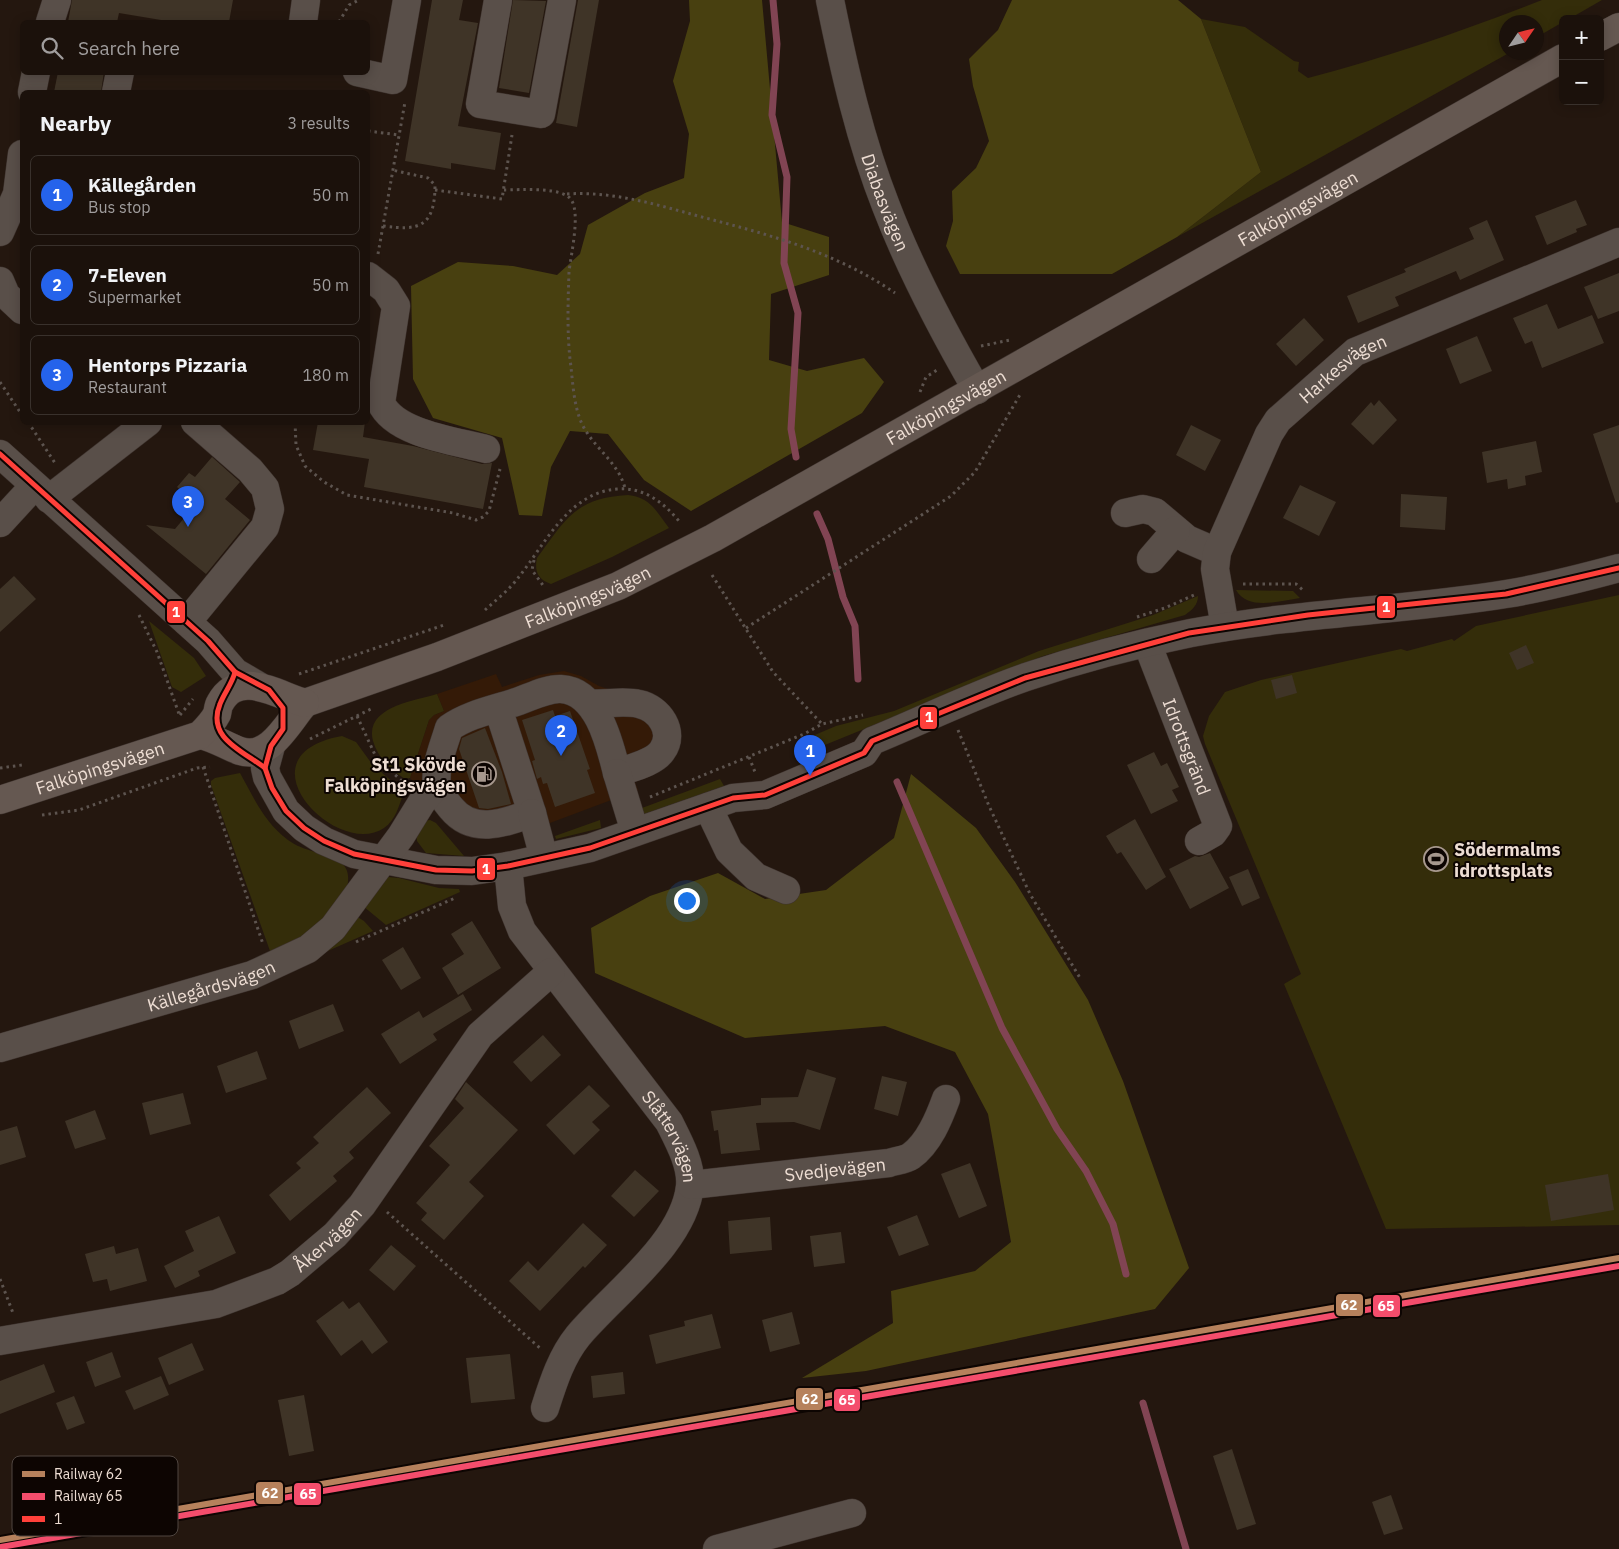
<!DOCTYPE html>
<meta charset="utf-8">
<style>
:root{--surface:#1b110b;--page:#241a14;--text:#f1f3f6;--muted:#a09d9d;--line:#39312c;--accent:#2563eb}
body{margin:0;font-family:"IBM Plex Sans",sans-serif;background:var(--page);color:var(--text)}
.controls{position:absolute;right:15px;top:15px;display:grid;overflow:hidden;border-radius:8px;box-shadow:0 2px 12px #0003}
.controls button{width:45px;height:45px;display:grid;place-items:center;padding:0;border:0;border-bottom:1px solid var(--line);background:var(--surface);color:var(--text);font:25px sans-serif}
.compass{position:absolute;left:1499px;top:15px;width:45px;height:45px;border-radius:50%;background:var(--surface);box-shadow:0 2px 12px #0003;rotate:55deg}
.you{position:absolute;left:686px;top:900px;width:18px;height:18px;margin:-12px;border:4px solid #fff;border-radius:50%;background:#1a73e8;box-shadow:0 0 0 8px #1a73e833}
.badge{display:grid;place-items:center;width:32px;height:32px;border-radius:50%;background:var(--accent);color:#fff;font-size:16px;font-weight:700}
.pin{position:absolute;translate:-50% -41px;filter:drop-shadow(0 1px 2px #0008)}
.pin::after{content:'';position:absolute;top:26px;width:18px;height:15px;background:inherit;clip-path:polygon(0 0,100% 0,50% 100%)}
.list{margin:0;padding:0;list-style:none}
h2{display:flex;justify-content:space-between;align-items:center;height:65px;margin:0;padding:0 20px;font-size:21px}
h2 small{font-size:16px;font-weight:400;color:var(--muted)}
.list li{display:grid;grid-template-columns:32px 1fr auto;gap:15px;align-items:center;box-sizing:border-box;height:80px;margin:0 10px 10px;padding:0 10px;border:1px solid var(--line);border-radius:8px}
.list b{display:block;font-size:19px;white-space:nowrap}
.list p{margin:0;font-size:16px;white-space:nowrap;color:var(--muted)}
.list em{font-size:16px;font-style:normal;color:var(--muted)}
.icon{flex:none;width:28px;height:28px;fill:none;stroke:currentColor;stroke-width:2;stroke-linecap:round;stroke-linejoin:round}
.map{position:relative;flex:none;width:1619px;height:1549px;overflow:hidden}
.search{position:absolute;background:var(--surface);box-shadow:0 2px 12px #0003;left:20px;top:20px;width:350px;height:55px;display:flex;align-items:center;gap:12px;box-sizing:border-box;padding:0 18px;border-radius:8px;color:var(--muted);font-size:19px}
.panel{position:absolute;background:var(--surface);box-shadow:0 2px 12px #0003;left:20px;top:90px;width:350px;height:335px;border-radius:8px}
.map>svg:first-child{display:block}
</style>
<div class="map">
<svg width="1619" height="1549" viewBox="0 0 1619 1549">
<rect width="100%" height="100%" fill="#24170f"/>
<!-- built -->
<path fill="#341a07" d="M564,671L581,676L599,686L611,690H632L653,694L671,708L679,733L660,769L635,782L638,790L550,823L485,838L468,835L446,819L410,778L429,720L434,715L444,711L437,694L496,674L502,687L539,675Z"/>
<!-- green -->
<g fill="#342d0a">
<path d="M1542,0H1602L1569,19H1563V22L1537,37L1536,22H1506V52L1509,53L1177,237L1261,172L1201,19L1245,27L1294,61L1299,62L1298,71L1308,78C1388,57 1465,30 1542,0Z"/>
<path d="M628,495C650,497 656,511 669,528L612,557L551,584C538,580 534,571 537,558C566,519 575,498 628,495Z"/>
<path d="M1236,590L1293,591L1300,598C1279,601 1248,611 1236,590Z"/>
<path d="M1619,595V1225L1386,1229L1284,984L1301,974L1205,744L1203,736L1209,716L1225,692L1261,680L1401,649L1407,651L1452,639L1454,641L1476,626Z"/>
<path d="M1198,596C1198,605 1192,610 1185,615L1043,656L815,749L810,737L836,726L894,711L1039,651L1153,615Z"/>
<path d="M149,621L194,658L206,676L181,692L172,687Z"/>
<path d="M437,694L444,711L434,715L429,720L410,778L405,779C391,770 378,758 373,741C364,707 414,701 437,694Z"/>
<path d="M342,736L356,742L372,764L404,792C399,805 396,820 384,828C337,860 235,755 342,736Z"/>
<path d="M240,773C254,798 264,822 288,840C304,852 325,852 340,862C357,873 344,902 333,912C316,929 294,942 276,956L270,951L211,785V781L215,778Z"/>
<path d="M720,779L724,786L644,814L642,808Z"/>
<path d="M430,820L436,823L464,856L426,853L417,841L416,833L424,821Z"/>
<path d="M600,820L601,828L556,839L555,836Z"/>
<path d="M388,877L399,878L439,888L459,889L460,892L386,925L363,906L377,882Z"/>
<path d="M354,915L364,921L373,931L321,954Z"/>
</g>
<!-- forest -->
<g fill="#484010">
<path d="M689,0H762L782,222L829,237V275L771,294L769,360L807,371L864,358L884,382L862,413L691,511L644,480L608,434L570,431L551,467L542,516L519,515L502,438L433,418L413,379L411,286L458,262L513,266L557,275L580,254L588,225L645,193L684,178L689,134L673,81L690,21Z"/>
<path d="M1012,0H1178L1201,19L1261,172L1177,237L1112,274H960L946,246L953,221L952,191L976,168L989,141L973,86L969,59L998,30Z"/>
<path d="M911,774L976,828L1015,882L1088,1000L1123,1081L1189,1268L1155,1309L866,1371L802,1378L893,1323L891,1291L975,1271L1011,1242L988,1114L955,1052L885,1026L745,1038L595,973L591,928L650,896L718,873L765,899L826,890L894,838Z"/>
</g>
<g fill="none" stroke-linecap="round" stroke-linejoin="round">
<!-- stream -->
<g stroke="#814453" stroke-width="7">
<path d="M773,0L777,44L772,115L787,177L784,263L798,313L791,429L796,457"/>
<path d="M817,514L828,539L843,597L855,626L858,679"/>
<path d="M897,782L1002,1028L1057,1129L1086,1171L1113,1224L1126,1274"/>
<path d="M1143,1403L1186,1549"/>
</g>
</g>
<!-- building -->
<g fill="#3f3427">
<path d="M72,0H233L229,22H173L119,13L117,22H68Z"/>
<path d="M432,0H463L459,20L478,23L458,126L501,133L495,170L451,163V169L405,161Z"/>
<path d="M513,0L546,1L529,93L499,88Z"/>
<path d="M578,0H599L577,127L556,123Z"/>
<path d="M58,72H104L101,92H54Z"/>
<path d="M1576,200L1587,225L1576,229L1577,232L1547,245L1535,216Z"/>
<path d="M1487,220L1504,260L1460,280L1456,271L1395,297L1399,306L1358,323L1347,296L1406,272L1404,269L1474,239L1469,228Z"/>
<path d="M1619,273V311L1598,319L1584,287Z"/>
<path d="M1547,304L1558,329L1592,315L1604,343L1542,368L1532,341L1525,344L1513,318Z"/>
<path d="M1304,318L1324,340L1296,366L1276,344Z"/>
<path d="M1477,336L1492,371L1460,384L1446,349Z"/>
<path d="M1379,400L1397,420L1373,445L1351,424L1371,402L1374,406Z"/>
<path d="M318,422H365L363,437L413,446L482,464L492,463L483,509L364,487L369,459L313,450Z"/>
<path d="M1191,425L1221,440L1205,471L1176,455Z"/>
<path d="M1619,425V502L1616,503L1593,434Z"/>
<path d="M1536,441L1542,472L1525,476L1526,485L1508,489L1507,479L1487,483L1482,452Z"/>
<path d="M212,457L240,482L225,499L250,520L206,574L146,525L175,529L196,504L177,487L189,473L195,477Z"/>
<path d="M1300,485L1336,502L1319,536L1283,518Z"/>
<path d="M1401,494L1447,497L1445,530L1400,527Z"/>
<path d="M14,576L36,599L0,632V589Z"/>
<path d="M1526,645L1534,663L1517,670L1509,653Z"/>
<path d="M1292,675L1297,693L1276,699L1271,680Z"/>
<path d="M553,710L555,716L570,711L590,769L587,770L595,793L555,807L547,783L543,784L541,777L537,779L532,761L535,760L522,720Z"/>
<path d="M485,728L502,772L511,804L488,809L479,808L459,749L462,738Z"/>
<path d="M1154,752L1161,766L1167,763L1179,787L1172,790L1178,801L1151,814L1127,765Z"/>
<path d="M1135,819L1166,877L1146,890L1121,852L1117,854L1106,836Z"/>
<path d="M1210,853L1229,888L1190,909L1169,869L1195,856L1199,857Z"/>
<path d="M1248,869L1260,898L1242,906L1229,877Z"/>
<path d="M472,921L501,968L458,995L442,968L464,954L451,934Z"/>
<path d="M403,947L421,978L401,990L382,960Z"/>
<path d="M463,994L472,1010L433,1034L437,1040L400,1064L381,1034L419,1011L423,1018Z"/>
<path d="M333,1004L344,1031L299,1049L289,1021Z"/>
<path d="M543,1035L561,1055L531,1082L513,1062Z"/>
<path d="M257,1051L267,1079L226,1093L217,1066Z"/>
<path d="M807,1069L836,1078L820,1130L794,1122L756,1123L760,1150L721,1154L718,1130L714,1131L711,1111L761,1105V1098L798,1097Z"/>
<path d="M882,1076L907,1082L898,1116L874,1109Z"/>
<path d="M466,1082L518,1130L469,1182L484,1196L444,1240L421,1220L427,1213L416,1203L450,1165L429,1146L464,1108L455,1099Z"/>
<path d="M589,1085L610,1106L592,1122L600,1130L574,1155L546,1125Z"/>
<path d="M367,1087L391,1113L349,1152L354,1158L333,1176L337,1181L290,1221L269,1195L301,1168L296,1163L319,1143L313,1137Z"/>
<path d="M183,1093L191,1124L150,1135L142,1103Z"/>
<path d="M95,1110L106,1139L75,1149L65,1121Z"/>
<path d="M17,1126L26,1157L0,1165V1131Z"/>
<path d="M970,1163L987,1206L959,1218L941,1174Z"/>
<path d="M635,1170L659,1191L634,1217L611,1196Z"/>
<path d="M1608,1174L1614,1210L1551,1221L1545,1185Z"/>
<path d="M917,1215L929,1245L899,1256L887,1227Z"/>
<path d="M219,1216L236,1253L198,1271L200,1276L175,1288L164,1266L194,1251L185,1231Z"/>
<path d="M770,1217L772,1250L730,1254L728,1221Z"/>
<path d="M583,1223L607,1245L585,1268L583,1266L540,1311L509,1281L528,1261L538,1271Z"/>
<path d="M841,1232L845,1263L814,1267L810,1236Z"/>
<path d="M391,1245L416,1266L394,1291L369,1270Z"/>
<path d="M114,1246L116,1254L138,1248L147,1281L110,1291L107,1279L93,1282L85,1254Z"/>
<path d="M343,1301L349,1309L359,1302L388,1342L372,1354L362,1340L341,1356L316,1321Z"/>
<path d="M792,1312L800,1344L770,1352L762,1320Z"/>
<path d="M712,1314L721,1348L656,1364L649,1335L685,1326L684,1321Z"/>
<path d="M192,1343L204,1370L169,1385L158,1358Z"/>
<path d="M112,1352L121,1377L95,1387L86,1362Z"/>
<path d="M510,1354L515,1399L471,1403L466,1358Z"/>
<path d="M44,1364L55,1392L0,1414V1381Z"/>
<path d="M623,1372L625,1394L593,1398L591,1376Z"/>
<path d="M161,1376L169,1395L134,1410L125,1391Z"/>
<path d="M304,1395L314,1451L289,1456L278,1400Z"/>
<path d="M74,1396L85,1423L67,1430L56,1403Z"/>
<path d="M1232,1449L1256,1524L1237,1530L1213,1456Z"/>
<path d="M1391,1495L1403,1529L1384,1535L1372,1502Z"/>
</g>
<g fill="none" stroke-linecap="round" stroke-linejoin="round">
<defs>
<g id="minor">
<path d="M498,0L480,104L541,114L562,0"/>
<path id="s1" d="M830,0C844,69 860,140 886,206C910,269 943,331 977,390"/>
<path d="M50,22L57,0"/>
<path d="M303,22L306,0"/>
<path d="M357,72L393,80L407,0"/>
<path d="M32,92L36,72"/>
<path d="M116,92L120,72"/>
<path d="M0,232L17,194L22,154"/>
<path d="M368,276L386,290L396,306L381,403C395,434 456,441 486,449"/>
<path d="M0,281L6,295L22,310"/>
<path d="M0,454L208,641L235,672L259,686"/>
<path d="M49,499L148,422"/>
<path d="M1125,513L1143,509L1155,512L1187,539L1217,552"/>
<path d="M0,523L34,486"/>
<path d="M1151,559L1176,530"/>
<path d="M187,622L265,527L270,509L265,488L250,470L195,422"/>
<path id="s2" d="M1225,627L1215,569L1217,552L1269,434L1278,420L1355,352L1619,242"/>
<path id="s3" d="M1147,643L1218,826L1213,833L1199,841"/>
<path d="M498,708L532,813C504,823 473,835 451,808C446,802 439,794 437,785C434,768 444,745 449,728C467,715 491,710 513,703C527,699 546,688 561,689C598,691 610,745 617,773C630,768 654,763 662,751C676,732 659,708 639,704C623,700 605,705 589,703"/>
<path d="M271,746L265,768L267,777L286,811L304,828L324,841L354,854L436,870L472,871L508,866L590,848L733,798L765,795L864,753L872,741C923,720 974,695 1026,677C1079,659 1136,644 1191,633C1295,613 1401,611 1506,594C1544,588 1582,578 1619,568"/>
<path d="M617,773L635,832"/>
<path d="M708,807L729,851L756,877L786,890"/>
<path d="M532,813L544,858"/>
<path id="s4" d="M508,866L512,906L522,931L669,1122C678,1140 692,1165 690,1186C684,1243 613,1294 578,1336C561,1357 553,1383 545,1408"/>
<path id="s5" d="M0,1048L252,975L308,949L333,928L401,836L422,802L437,785"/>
<path id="s6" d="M691,1185L889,1163C895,1161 905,1160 911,1156C929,1143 939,1118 946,1099"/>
<path id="s7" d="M0,1341L216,1304L277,1281L290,1273L335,1235L362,1205L480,1035L551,972"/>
<path d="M717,1549L852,1513"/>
</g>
<g id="major">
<path d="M1600,37L1619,27"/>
<path id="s8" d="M305,703L437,657L618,586L713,538L1563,58"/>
<path d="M200,735C215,738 226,746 240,751C270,761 288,722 305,703"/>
<path id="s9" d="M0,800L200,735C206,729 213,722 217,714C218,710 218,706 220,703C239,668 279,696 305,703"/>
</g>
</defs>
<!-- minor casing -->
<use href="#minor" stroke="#3e332e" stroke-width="29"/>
<!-- major casing -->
<use href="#major" stroke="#3e332e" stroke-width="29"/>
<!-- path -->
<g stroke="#5d544f" stroke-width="3" stroke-dasharray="2.5 4" stroke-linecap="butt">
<path d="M339,22L349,5L359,0"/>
<path d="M368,131L399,135"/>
<path d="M435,190L502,199L512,135"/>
<path d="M504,190C519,190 565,186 572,201C580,216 571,254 569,272C568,301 567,331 570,359C573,381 573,406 583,426C595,449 618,462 625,488"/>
<path d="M567,194C611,191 655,204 698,216C767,234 836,252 895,293"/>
<path d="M383,226C419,231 435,227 435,185L428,178L392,170"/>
<path d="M378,254L405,102"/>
<path d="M981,346L1010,340"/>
<path d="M0,382L22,415"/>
<path d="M920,392L926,377L937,370"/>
<path d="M28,422L55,463"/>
<path d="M295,422L296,445L305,466L324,482L347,495L453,513L476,520L483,517L489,511L500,469"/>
<path d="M534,560L532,570L545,588"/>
<path d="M712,575L773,672L822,724"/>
<path d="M1243,584H1296L1304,591"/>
<path d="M485,610C496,600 509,590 518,578C546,543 568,493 617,489C643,487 662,501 679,521"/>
<path d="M139,615L157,652L179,714"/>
<path d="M1137,617L1165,608L1194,595"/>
<path d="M746,628L951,496L975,472L1021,393"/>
<path d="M299,674L444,625"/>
<path d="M180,715L193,699"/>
<path d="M357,716L376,757L406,785"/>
<path d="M958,730L989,806L1030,894L1080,978"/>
<path d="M310,739L371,709"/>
<path d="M749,757L755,772"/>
<path d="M203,767L263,944"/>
<path d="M0,768L22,765"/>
<path d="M650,797L804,734L822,724L863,715"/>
<path d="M42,815L79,810L197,768L210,767"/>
<path d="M356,942L455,898"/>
<path d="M387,1212L541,1349"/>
<path d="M0,1279L13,1313"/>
</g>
<!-- minor -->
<use href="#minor" stroke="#594f49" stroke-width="28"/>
<!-- major -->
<use href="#major" stroke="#655851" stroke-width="28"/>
<defs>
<g id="bus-1">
<path d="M0,454L208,641L235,672L269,690L283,708V729L271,746L265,768L272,788L286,811L304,828L324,841L354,854L436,870L472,871L508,866L590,848L733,798L765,795L864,753L872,741L1025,678L1189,633L1308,615L1506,594L1619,568"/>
<path d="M235,672C232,684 224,693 220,704C206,738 243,751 265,768"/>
</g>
</defs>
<!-- bus-1 casing -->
<use href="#bus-1" stroke="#0d0502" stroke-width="9"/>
<!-- bus-1 -->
<use href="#bus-1" stroke="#ff403a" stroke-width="5"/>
<defs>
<path id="rail-1" d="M0,1540L1619,1258"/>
<path id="rail-2" d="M1,1547L1619,1266"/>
</defs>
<!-- rail-1 casing -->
<use href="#rail-1" stroke="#0d0502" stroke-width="10"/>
<!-- rail-2 casing -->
<use href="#rail-2" stroke="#0d0502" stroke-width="10"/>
<!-- rail-1 -->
<use href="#rail-1" stroke="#b6815c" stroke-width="6"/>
<!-- rail-2 -->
<use href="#rail-2" stroke="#f44d6c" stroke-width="6"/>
</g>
<!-- icons -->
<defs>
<symbol id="fuel-ring" viewBox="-11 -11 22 22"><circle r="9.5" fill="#0d0502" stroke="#a7988e" stroke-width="1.5"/><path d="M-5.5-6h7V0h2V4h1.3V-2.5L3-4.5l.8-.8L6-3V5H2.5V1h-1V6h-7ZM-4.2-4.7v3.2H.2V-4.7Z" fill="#a7988e"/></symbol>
<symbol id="stadium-ring" viewBox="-11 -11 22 22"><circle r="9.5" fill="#0d0502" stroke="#a7988e" stroke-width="1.5"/><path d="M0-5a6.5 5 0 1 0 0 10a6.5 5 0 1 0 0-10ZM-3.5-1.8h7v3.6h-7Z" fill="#a7988e"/></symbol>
</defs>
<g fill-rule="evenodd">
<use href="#fuel-ring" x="470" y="760" width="28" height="28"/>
<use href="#stadium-ring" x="1422" y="845" width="28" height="28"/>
</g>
<g text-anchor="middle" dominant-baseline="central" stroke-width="4" stroke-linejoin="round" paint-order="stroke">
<!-- street labels -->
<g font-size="18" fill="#edddd3" stroke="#0d0502">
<text stroke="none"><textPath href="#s1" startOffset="210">Diabasvägen</textPath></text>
<text stroke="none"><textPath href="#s8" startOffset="1112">Falköpingsvägen</textPath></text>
<text stroke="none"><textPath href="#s2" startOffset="305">Harkesvägen</textPath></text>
<text stroke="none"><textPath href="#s8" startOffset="708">Falköpingsvägen</textPath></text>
<text stroke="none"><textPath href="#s8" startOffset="302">Falköpingsvägen</textPath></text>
<text stroke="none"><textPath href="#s3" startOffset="111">Idrottsgränd</textPath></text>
<text stroke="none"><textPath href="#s9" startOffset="105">Falköpingsvägen</textPath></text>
<text stroke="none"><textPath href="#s5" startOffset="220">Källegårdsvägen</textPath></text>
<text stroke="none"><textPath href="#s4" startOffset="322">Slåttervägen</textPath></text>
<text stroke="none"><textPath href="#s6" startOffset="145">Svedjevägen</textPath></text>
<text stroke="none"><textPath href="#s7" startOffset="350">Åkervägen</textPath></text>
</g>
<!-- poi labels -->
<g font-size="18" font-weight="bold" fill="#edddd3" stroke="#0d0502" text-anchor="end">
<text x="466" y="764">St1 Skövde<tspan x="466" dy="21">Falköpingsvägen</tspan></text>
<text x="1454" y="849" text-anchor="start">Södermalms<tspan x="1454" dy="21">idrottsplats</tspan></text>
</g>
</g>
<!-- legend -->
<rect x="12" y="1456" width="166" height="80" rx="8" fill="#0d0502" stroke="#504641" stroke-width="1"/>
<rect x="22" y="1471" width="23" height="6" fill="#b6815c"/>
<rect x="22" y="1493" width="23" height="7" fill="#f44d6c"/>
<rect x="22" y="1516" width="23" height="6" fill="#ff403a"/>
<g font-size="14" fill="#edddd3">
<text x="54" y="1479">Railway 62</text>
<text x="54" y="1501">Railway 65</text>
<text x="54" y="1524">1</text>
</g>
<g stroke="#0d0502" stroke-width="2">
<rect x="1376" y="595" width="20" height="24" rx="5" fill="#ff403a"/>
<rect x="166" y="600" width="20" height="24" rx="5" fill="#ff403a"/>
<rect x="919" y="706" width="19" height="24" rx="5" fill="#ff403a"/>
<rect x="476" y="857" width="20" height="24" rx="5" fill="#ff403a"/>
<rect x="1335" y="1293" width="29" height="24" rx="5" fill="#b6815c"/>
<rect x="1372" y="1294" width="29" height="24" rx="5" fill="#f44d6c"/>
<rect x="795" y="1387" width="29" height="24" rx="5" fill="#b6815c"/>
<rect x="833" y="1388" width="28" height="24" rx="5" fill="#f44d6c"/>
<rect x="255" y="1481" width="29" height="24" rx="5" fill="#b6815c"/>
<rect x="293" y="1482" width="29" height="24" rx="5" fill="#f44d6c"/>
</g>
<g font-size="14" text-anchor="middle" font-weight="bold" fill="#fff">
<text x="1386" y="612">1</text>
<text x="176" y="617">1</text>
<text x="929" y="722">1</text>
<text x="486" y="874">1</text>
<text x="1349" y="1310">62</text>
<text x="1386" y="1311">65</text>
<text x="810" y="1404">62</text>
<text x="847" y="1405">65</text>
<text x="270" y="1498">62</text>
<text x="308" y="1499">65</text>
</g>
</svg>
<div class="controls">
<button>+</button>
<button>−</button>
</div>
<svg class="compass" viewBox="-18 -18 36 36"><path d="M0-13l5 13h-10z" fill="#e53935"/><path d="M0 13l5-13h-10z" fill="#a09d9d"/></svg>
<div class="you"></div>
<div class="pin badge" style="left:810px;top:776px">1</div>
<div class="pin badge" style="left:561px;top:756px">2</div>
<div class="pin badge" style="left:188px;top:527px">3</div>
<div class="search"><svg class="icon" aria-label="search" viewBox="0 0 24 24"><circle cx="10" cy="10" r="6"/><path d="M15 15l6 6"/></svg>Search here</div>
<section class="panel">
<h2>Nearby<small>3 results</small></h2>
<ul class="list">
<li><span class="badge">1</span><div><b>Källegården</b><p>Bus stop</p></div><em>50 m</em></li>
<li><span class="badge">2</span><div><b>7-Eleven</b><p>Supermarket</p></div><em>50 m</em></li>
<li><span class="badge">3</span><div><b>Hentorps Pizzaria</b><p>Restaurant</p></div><em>180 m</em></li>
</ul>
</section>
</div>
